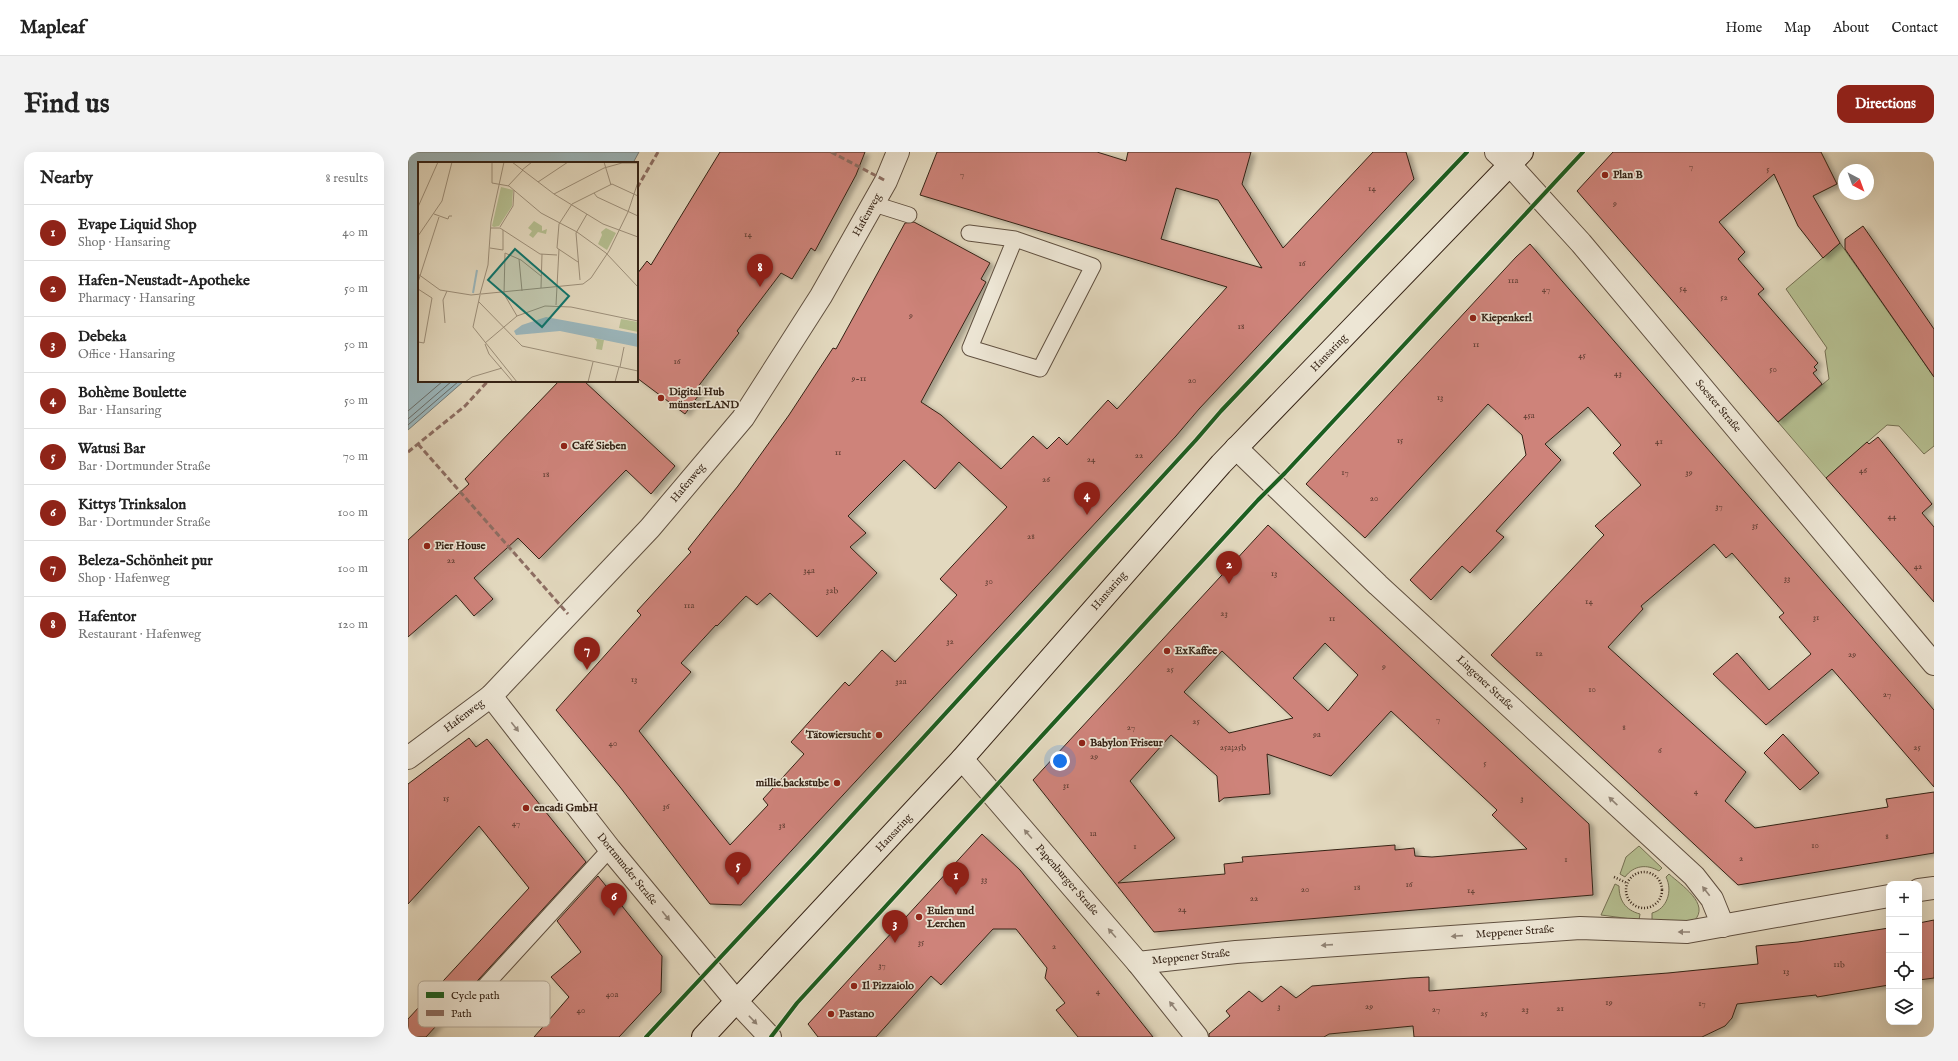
<!DOCTYPE html>
<meta charset="utf-8">
<style>
:root{--surface:#fff;--page:#f2f2f2;--text:#222;--muted:#767676;--line:#e0e0e0;--accent:#8f2418}
body{margin:0;font-family:"IM FELL English",serif;background:var(--page);color:var(--text)}
.controls{position:absolute;right:12px;bottom:12px;display:grid;overflow:hidden;border-radius:8px;box-shadow:0 4px 16px #0002}
.controls button{width:36px;height:36px;display:grid;place-items:center;padding:0;border:0;border-bottom:1px solid var(--line);background:var(--surface);color:var(--text);font:20px sans-serif}
.compass{position:absolute;left:1430px;top:12px;width:36px;height:36px;border-radius:50%;background:var(--surface);box-shadow:0 4px 16px #0002;rotate:139deg}
.you{position:absolute;left:652px;top:609px;width:14px;height:14px;margin:-10px;border:3px solid #fff;border-radius:50%;background:#1a73e8;box-shadow:0 0 0 6px #1a73e833}
.badge{display:grid;place-items:center;width:26px;height:26px;border-radius:50%;background:var(--accent);color:#fff;font-size:13px;font-weight:700}
.pin{position:absolute;translate:-50% -33px;filter:drop-shadow(0 1px 2px #0008)}
.pin::after{content:'';position:absolute;top:21px;width:14px;height:12px;background:inherit;clip-path:polygon(0 0,100% 0,50% 100%)}
.list{margin:0;padding:0;list-style:none}
h2{display:flex;justify-content:space-between;align-items:center;height:52px;margin:0;padding:0 16px;font-size:17px}
h2 small{font-size:13px;font-weight:400;color:var(--muted)}
.list li{display:grid;grid-template-columns:26px 1fr auto;gap:12px;align-items:center;box-sizing:border-box;height:56px;padding:0 16px;border-top:1px solid var(--line)}
.list b{display:block;font-size:15px;white-space:nowrap}
.list p{margin:0;font-size:13px;white-space:nowrap;color:var(--muted)}
.list em{font-size:13px;font-style:normal;color:var(--muted)}
.icon{flex:none;width:22px;height:22px;fill:none;stroke:currentColor;stroke-width:2;stroke-linecap:round;stroke-linejoin:round}
.map{position:relative;flex:none;width:1526px;height:885px;overflow:hidden;border-radius:12px}
header{display:flex;align-items:center;gap:24px;box-sizing:border-box;height:56px;padding:0 20px;background:var(--surface);border-bottom:1px solid var(--line)}
header strong{font-size:19px}
nav{display:flex;gap:22px;margin-inline-start:auto;font-size:14px}
.intro{display:flex;align-items:center;justify-content:space-between;box-sizing:border-box;height:96px;padding:0 24px}
h1{margin:0;font-size:28px}
.button{padding:10px 18px;border-radius:12px;background:var(--accent);color:#fff;font-size:14px;font-weight:700}
main{display:flex;gap:24px;padding:0 24px}
aside{flex:1;background:var(--surface);border-radius:12px;box-shadow:0 4px 16px #0002}
.map>svg:first-child{display:block}
</style>
<header>
<strong>Mapleaf</strong>
<nav><a>Home</a><a>Map</a><a>About</a><a>Contact</a></nav>
</header>
<div class="intro"><h1>Find us</h1><a class="button">Directions</a></div>
<main>
<aside>
<h2>Nearby<small>8 results</small></h2>
<ul class="list">
<li><span class="badge">1</span><div><b>Evape Liquid Shop</b><p>Shop · Hansaring</p></div><em>40 m</em></li>
<li><span class="badge">2</span><div><b>Hafen-Neustadt-Apotheke</b><p>Pharmacy · Hansaring</p></div><em>50 m</em></li>
<li><span class="badge">3</span><div><b>Debeka</b><p>Office · Hansaring</p></div><em>50 m</em></li>
<li><span class="badge">4</span><div><b>Bohème Boulette</b><p>Bar · Hansaring</p></div><em>50 m</em></li>
<li><span class="badge">5</span><div><b>Watusi Bar</b><p>Bar · Dortmunder Straße</p></div><em>70 m</em></li>
<li><span class="badge">6</span><div><b>Kittys Trinksalon</b><p>Bar · Dortmunder Straße</p></div><em>100 m</em></li>
<li><span class="badge">7</span><div><b>Beleza-Schönheit pur</b><p>Shop · Hafenweg</p></div><em>100 m</em></li>
<li><span class="badge">8</span><div><b>Hafentor</b><p>Restaurant · Hafenweg</p></div><em>120 m</em></li>
</ul>
</aside>
<div class="map">
<svg width="1526" height="885" viewBox="0 0 1526 885">
<defs>
<filter id="shadow"><feDropShadow dx="4.5" dy="2.5" stdDeviation="2" flood-color="#0004"/></filter>
</defs>
<rect width="100%" height="100%" fill="#e3d9bf"/>
<filter id="stains"><feTurbulence type="fractalNoise" baseFrequency=".005" numOctaves="4"/><feColorMatrix values="0 0 0 0 .2 0 0 0 0 .09 0 0 0 0 .02 0 0 0 .5 -.17"/></filter>
<radialGradient id="worn" r=".72"><stop offset=".6" stop-color="#630" stop-opacity="0"/><stop offset="1" stop-color="#630" stop-opacity=".3"/></radialGradient>
<!-- green -->
<g fill="#b5bf91" stroke="#757154">
<path d="M1432,91L1526,225V294L1516,302L1491,274L1479,273L1418,326L1370,270L1421,227L1417,199L1419,196L1378,137Z"/>
<path d="M1231,694L1254,716L1251,719C1239,712 1226,713 1217,725L1212,722L1218,705Z"/>
<path d="M1261,722C1273,733 1303,752 1286,769H1244V761C1259,757 1265,739 1258,725Z"/>
<path d="M1207,732L1211,734C1211,748 1217,758 1232,762L1231,768L1193,763Z"/>
</g>
<!-- water -->
<path fill="#9bb7bd" stroke="#727c7a" d="M0,0H231L225,11H11V229H56L0,278Z"/>
<g fill="none" stroke-linecap="round" stroke-linejoin="round">
<!-- shore -->
<g stroke="#686d6a" stroke-width="1">
<path d="M0,259L35,229"/>
<path d="M0,267L44,229"/>
<path d="M0,273L51,229"/>
</g>
</g>
<!-- building -->
<g fill="#ce837a" stroke="#352316" fill-rule="evenodd" filter="url(#shadow)">
<path d="M312,0H457L448,23L407,99L403,96L384,127L373,121L329,179L331,181L289,236L293,240L277,262L229,226V122L239,109L243,113Z"/>
<path d="M529,0H689L718,9L720,0H843L834,32L875,96L965,0H998L1006,27L791,257L768,284L333,753L302,752L212,635L148,558L233,463L229,459L283,400L280,397L330,334L381,263L425,196L428,197L497,71L506,70L582,111L573,127L578,130L513,250L533,263L593,317L625,284L639,297L651,285L659,293L700,248L709,257L819,135L512,43ZM768,36L810,48L854,116L753,87ZM496,308L527,337L551,310L599,355L532,427L549,443L487,510L474,498L441,534L437,530L383,590L396,602L355,647L360,653L322,693L231,579L283,520L273,511L308,473L309,474L338,444L349,453L362,441L409,485L469,421L442,395L458,381L440,364Z"/>
<path d="M1205,0H1413L1429,32L1405,44L1432,91L1415,106L1390,74L1366,22L1311,70L1337,100L1330,107L1356,137L1350,142L1410,211L1406,215L1409,218L1405,221L1414,232L1370,270L1169,39Z"/>
<path d="M1455,74L1526,177V225L1437,97V87Z"/>
<path d="M1122,92L1526,558V635L1424,517L1358,573L1305,522L1329,501L1361,538L1403,502L1371,465L1376,461L1324,401L1318,406L1306,392L1233,454L1235,457L1200,495L1338,620L1317,649L1347,676L1480,655L1478,647L1526,640V701L1330,733L1083,503L1196,383L1187,374L1233,333L1205,301L1213,293L1180,255L1137,292L1153,308L1088,379L1096,385L1062,421L1054,414L1023,448L1002,428L1118,303L1114,283L1080,252L957,386L898,332L1108,105Z"/>
<path d="M151,229H176L267,314L243,342L218,318L131,407L110,386L66,426L85,447L66,464L48,443L0,485V388L61,332L57,327Z"/>
<path d="M1470,285L1524,352L1514,361L1526,375V450L1418,326L1459,290L1461,292Z"/>
<path d="M860,373L1181,672L1185,743L746,780L625,628ZM917,491L950,523L920,559L885,526ZM814,499L885,566L821,581L776,540ZM983,559L1089,658L1084,663L1119,697L1024,705L1007,704L1006,696L987,698V693L834,705L835,710L816,712L817,722L710,731L767,686L722,629L763,583L809,624L811,650L816,646L862,642L859,602L923,624Z"/>
<path d="M1375,582L1411,621L1392,638L1356,601Z"/>
<path d="M61,586L68,595L79,587L178,710L18,885H0V867L121,736L71,674L0,752V632Z"/>
<path d="M574,682L612,718L745,885H670L648,858L657,851L637,826L639,816L608,777H585L533,833L523,824L468,885H410L400,872Z"/>
<path d="M190,724L254,804L253,840L211,885H126L161,845L143,825L173,800L149,769Z"/>
<path d="M1526,768V826L1511,828V771Z"/>
<path d="M1481,776V833L1409,845L1408,843L1329,852L1324,866L1317,874L1294,885H1006L1005,874L921,882L916,885H801V882L822,864L818,859L841,839L854,850L873,834L888,846L904,834L1002,826L1021,825V839L1260,821L1350,812L1348,794L1390,790Z"/>
</g>
<g fill="none" stroke-linecap="round" stroke-linejoin="round">
<defs>
<g id="service">
<path d="M466,52L501,63"/>
<path d="M561,81L607,87L685,114L632,217L562,196L607,87"/>
<path d="M64,848L202,697"/>
</g>
<g id="minor">
<path d="M1088,0L1102,13L1173,91L1526,512"/>
<path d="M828,296L970,433L1286,724L1304,747L1315,774"/>
<path d="M83,544L202,697L329,850L362,885"/>
<path d="M0,606L83,544L242,376L335,266L413,144L478,29L490,0"/>
<path d="M554,607L730,811L789,885"/>
<path d="M1511,738L1526,736"/>
<path d="M730,811L828,800L1172,776L1279,780L1481,744"/>
</g>
<path id="secondary" d="M295,885L554,607L813,312L1114,0"/>
</defs>
<!-- service casing -->
<use href="#service" stroke="#605040" stroke-width="17"/>
<!-- minor casing -->
<use href="#minor" stroke="#605040" stroke-width="24"/>
<!-- secondary casing -->
<use href="#secondary" stroke="#352316" stroke-width="24"/>
<!-- path -->
<g stroke="#352316" stroke-width="2.5" stroke-dasharray="1 2" stroke-linecap="butt">
<circle cx="1236" cy="738" r="18"/>
<path d="M1206,725L1219,731"/>
</g>
<!-- service -->
<use href="#service" stroke="#ede6d5" stroke-width="15"/>
<!-- minor -->
<use href="#minor" stroke="#ede6d5" stroke-width="22"/>
<!-- secondary -->
<use href="#secondary" stroke="#ede6d5" stroke-width="22"/>
<!-- quiet -->
<g stroke="#8d6e63" stroke-width="3" stroke-dasharray="6 3" stroke-linecap="butt">
<path d="M423,0L478,29"/>
<path d="M229,36L250,0"/>
<path d="M10,292L160,462"/>
<path d="M0,300L57,254L80,229"/>
</g>
<defs>
<g id="cycleway">
<path d="M238,885L406,705L788,288L813,259L1059,0"/>
<path d="M363,885L389,851L850,348L877,321L1175,0"/>
</g>
</defs>
<!-- cycleway casing -->
<use href="#cycleway" stroke="#ede6d5" stroke-width="6"/>
<!-- cycleway -->
<use href="#cycleway" stroke="#1b5e20" stroke-width="4"/>
</g>
<!-- one-way arrows -->
<defs><path id="oneway-solid" d="M-6-.8H1V-3.2L6.5 0L1 3.2V.8H-6Z"/></defs>
<g fill="#918476">
<use href="#oneway-solid" transform="translate(107 575) rotate(52)"/>
<use href="#oneway-solid" transform="translate(1205 649) rotate(-137)"/>
<use href="#oneway-solid" transform="translate(620 682) rotate(-131)"/>
<use href="#oneway-solid" transform="translate(1298 739) rotate(-128)"/>
<use href="#oneway-solid" transform="translate(258 764) rotate(51)"/>
<use href="#oneway-solid" transform="translate(1276 780) rotate(180)"/>
<use href="#oneway-solid" transform="translate(704 781) rotate(-131)"/>
<use href="#oneway-solid" transform="translate(1049 784) rotate(176)"/>
<use href="#oneway-solid" transform="translate(919 793) rotate(176)"/>
<use href="#oneway-solid" transform="translate(765 854) rotate(-128)"/>
<use href="#oneway-solid" transform="translate(345 868) rotate(46)"/>
</g>
<!-- markers -->
<g fill="#8f2418" stroke="#ede6d5" stroke-width="1.5">
<circle cx="1197" cy="23" r="4"/>
<circle cx="1065" cy="166" r="4"/>
<circle cx="253" cy="246" r="4"/>
<circle cx="156" cy="294" r="4"/>
<circle cx="19" cy="394" r="4"/>
<circle cx="759" cy="499" r="4"/>
<circle cx="471" cy="583" r="4"/>
<circle cx="674" cy="591" r="4"/>
<circle cx="429" cy="631" r="4"/>
<circle cx="118" cy="656" r="4"/>
<circle cx="511" cy="765" r="4"/>
<circle cx="446" cy="834" r="4"/>
<circle cx="423" cy="862" r="4"/>
</g>
<g text-anchor="middle" dominant-baseline="central" stroke-width="3.5" stroke-linejoin="round" paint-order="stroke">
<!-- number labels -->
<g font-size="9" fill="#5b3b2f">
<text x="1283" y="14">7</text>
<text x="1360" y="17">5</text>
<text x="554" y="22">7</text>
<text x="964" y="36">14</text>
<text x="1207" y="51">9</text>
<text x="340" y="82">14</text>
<text x="894" y="111">16</text>
<text x="1105" y="128">11a</text>
<text x="1275" y="136">54</text>
<text x="1138" y="137">47</text>
<text x="1316" y="145">52</text>
<text x="503" y="163">9</text>
<text x="833" y="174">18</text>
<text x="1068" y="192">11</text>
<text x="1174" y="203">45</text>
<text x="269" y="209">16</text>
<text x="1365" y="217">50</text>
<text x="1210" y="221">43</text>
<text x="451" y="226">9-11</text>
<text x="784" y="228">20</text>
<text x="1032" y="245">13</text>
<text x="1121" y="263">45a</text>
<text x="992" y="288">15</text>
<text x="1251" y="289">41</text>
<text x="430" y="300">11</text>
<text x="731" y="303">22</text>
<text x="683" y="307">24</text>
<text x="1455" y="318">46</text>
<text x="937" y="320">17</text>
<text x="1281" y="320">39</text>
<text x="138" y="322">18</text>
<text x="638" y="327">26</text>
<text x="966" y="346">20</text>
<text x="1311" y="354">37</text>
<text x="1484" y="364">44</text>
<text x="1347" y="373">35</text>
<text x="623" y="384">28</text>
<text x="43" y="408">22</text>
<text x="1510" y="414">42</text>
<text x="401" y="418">34a</text>
<text x="866" y="421">13</text>
<text x="1379" y="426">33</text>
<text x="581" y="429">30</text>
<text x="424" y="438">32b</text>
<text x="1181" y="449">14</text>
<text x="281" y="453">11a</text>
<text x="816" y="461">23</text>
<text x="1408" y="465">31</text>
<text x="924" y="466">11</text>
<text x="542" y="489">32</text>
<text x="1131" y="501">12</text>
<text x="1444" y="502">29</text>
<text x="976" y="514">9</text>
<text x="762" y="517">25</text>
<text x="226" y="527">13</text>
<text x="493" y="529">32a</text>
<text x="1184" y="537">10</text>
<text x="1479" y="542">27</text>
<text x="1030" y="567">7</text>
<text x="788" y="569">25</text>
<text x="723" y="575">27</text>
<text x="1216" y="575">8</text>
<text x="909" y="582">9a</text>
<text x="205" y="591">40</text>
<text x="825" y="595">25a;25b</text>
<text x="1509" y="595">25</text>
<text x="1252" y="598">6</text>
<text x="686" y="604">29</text>
<text x="1077" y="611">5</text>
<text x="658" y="633">31</text>
<text x="1288" y="639">4</text>
<text x="38" y="646">15</text>
<text x="1114" y="646">3</text>
<text x="258" y="654">36</text>
<text x="108" y="671">47</text>
<text x="374" y="673">38</text>
<text x="685" y="681">1a</text>
<text x="1479" y="684">8</text>
<text x="1407" y="693">10</text>
<text x="727" y="694">1</text>
<text x="1333" y="706">2</text>
<text x="1158" y="707">1</text>
<text x="576" y="727">33</text>
<text x="1001" y="732">16</text>
<text x="949" y="735">18</text>
<text x="897" y="737">20</text>
<text x="1063" y="738">14</text>
<text x="846" y="746">22</text>
<text x="774" y="757">24</text>
<text x="513" y="790">35</text>
<text x="646" y="794">2</text>
<text x="1431" y="812">11b</text>
<text x="474" y="813">37</text>
<text x="1378" y="819">13</text>
<text x="690" y="839">4</text>
<text x="204" y="842">40a</text>
<text x="1201" y="850">19</text>
<text x="1294" y="851">17</text>
<text x="871" y="854">3</text>
<text x="961" y="854">29</text>
<text x="1152" y="856">21</text>
<text x="1028" y="857">27</text>
<text x="1117" y="857">23</text>
<text x="173" y="858">40</text>
<text x="1076" y="861">25</text>
</g>
<!-- poi labels -->
<g font-size="11" font-weight="bold" fill="#352316" stroke="#ede6d5" text-anchor="start">
<text x="1205" y="23">Plan B</text>
<text x="1073" y="166">Kiepenkerl</text>
<text x="261" y="240">Digital Hub<tspan x="261" dy="13">münsterLAND</tspan></text>
<text x="164" y="294">Café Sieben</text>
<text x="27" y="394">Pier House</text>
<text x="767" y="499">ExKaffee</text>
<text x="463" y="583" text-anchor="end">Tätowiersucht</text>
<text x="682" y="591">Babylon Friseur</text>
<text x="421" y="631" text-anchor="end">millie.backstube</text>
<text x="126" y="656">encadi GmbH</text>
<text x="519" y="759">Eulen und<tspan x="519" dy="13">Lerchen</tspan></text>
<text x="454" y="834">Il Pizzaiolo</text>
<text x="431" y="862">Pastano</text>
</g>
<!-- street labels -->
<g font-size="11" fill="#352316" stroke="#ede6d5">
<text transform="translate(459 63) rotate(-61)">Hafenweg</text>
<text transform="translate(921 201) rotate(-46)">Hansaring</text>
<text transform="translate(1310 254) rotate(50)">Soester Straße</text>
<text transform="translate(280 331) rotate(-50)">Hafenweg</text>
<text transform="translate(701 439) rotate(-49)">Hansaring</text>
<text transform="translate(1077 531) rotate(43)">Lingener Straße</text>
<text transform="translate(56 564) rotate(-37)">Hafenweg</text>
<text transform="translate(486 681) rotate(-47)">Hansaring</text>
<text transform="translate(219 717) rotate(51)">Dortmunder Straße</text>
<text transform="translate(659 728) rotate(49)">Papenburger Straße</text>
<text transform="translate(1107 780) rotate(-4)">Meppener Straße</text>
<text transform="translate(783 805) rotate(-6)">Meppener Straße</text>
</g>
</g>
<!-- overview -->
<g transform="translate(10 10)">
<rect width="220" height="220" fill="#e3d9bf"/>
<path d="M83,25L95,28L94,44L81,64L76,65L74,64ZM116,59L124,64V69L129,67L128,72L120,70L115,76L111,73L114,69L110,66ZM188,66L198,71L189,88L180,82L184,73L183,70ZM203,157L220,160V170L201,166ZM176,176L186,178L184,188L178,187L179,180Z" fill="#b5bf91"/>
<path d="M128,155L220,172V185L142,169L98,173L96,169L104,163Z" fill="#9bb7bd"/>
<path fill="none" stroke="#9bb7bd" stroke-width="2" d="M55,131L59,108"/>
<path fill="none" stroke="#9d907b" stroke-width="1" d="M74,0V21L91,24L123,51L159,70L188,91L220,125M94,0L136,32L185,62L220,75M186,0L193,23M104,8L114,0M120,20L150,0M90,24L105,8M176,31L179,35L220,54M136,32L186,6L204,1H220M0,45L20,0M16,52L30,57L31,54H34M82,65L95,44L96,28M73,66H82L122,92L139,93M0,74L24,39L34,0M72,86L85,88V68M101,97L104,129M160,100L139,86L141,62L154,42L194,22L220,34M0,112L22,128L53,133L165,122L173,116L191,89L210,50L220,20M162,118L158,71L169,52M0,120L21,55M123,126L124,92M0,127L14,136L6,181L0,180M62,132L70,103L73,60L86,0M62,133L55,165L99,220M61,140L104,184L220,209M138,143L141,87M99,154L86,132L87,91L103,98L123,114M27,161L25,138L29,129M67,181L99,154L127,144L153,145L220,159M67,182L71,192L95,220M202,205L206,185M47,220L54,215L84,206M170,220L175,200M197,220L201,205"/>
<path fill="#0f766e" fill-opacity="0.15" stroke="#0f766e" stroke-width="2" d="M97,87L151,134L124,165L70,118Z"/>
<rect width="220" height="220" fill="none" stroke="#352316" stroke-width="2"/>
</g>
<!-- legend -->
<rect x="10" y="829" width="132" height="46" rx="6" fill="#ede6d5" stroke="#b6ac9c" stroke-width="1"/>
<rect x="18" y="840" width="18" height="6" fill="#1b5e20"/>
<rect x="18" y="858" width="18" height="6" fill="#8d6e63"/>
<g font-size="11" fill="#352316">
<text x="43" y="847">Cycle path</text>
<text x="43" y="865">Path</text>
</g>
<rect width="100%" height="100%" filter="url(#stains)"/>
<rect width="100%" height="100%" fill="url(#worn)"/>
</svg>
<div class="controls">
<button>+</button>
<button>−</button>
<button><svg class="icon" aria-label="locate" viewBox="0 0 24 24"><circle cx="12" cy="12" r="6"/><path d="M12 2v4M12 18v4M2 12h4M18 12h4"/></svg></button>
<button><svg class="icon" aria-label="layers" viewBox="0 0 24 24"><path d="M12 4l9 5-9 5-9-5zM3 14l9 5 9-5"/></svg></button>
</div>
<svg class="compass" viewBox="-18 -18 36 36"><path d="M0-13l5 13h-10z" fill="#e53935"/><path d="M0 13l5-13h-10z" fill="#767676"/></svg>
<div class="you"></div>
<div class="pin badge" style="left:548px;top:743px">1</div>
<div class="pin badge" style="left:821px;top:432px">2</div>
<div class="pin badge" style="left:487px;top:791px">3</div>
<div class="pin badge" style="left:679px;top:363px">4</div>
<div class="pin badge" style="left:330px;top:733px">5</div>
<div class="pin badge" style="left:206px;top:764px">6</div>
<div class="pin badge" style="left:179px;top:518px">7</div>
<div class="pin badge" style="left:352px;top:135px">8</div>
</div>
</main>
